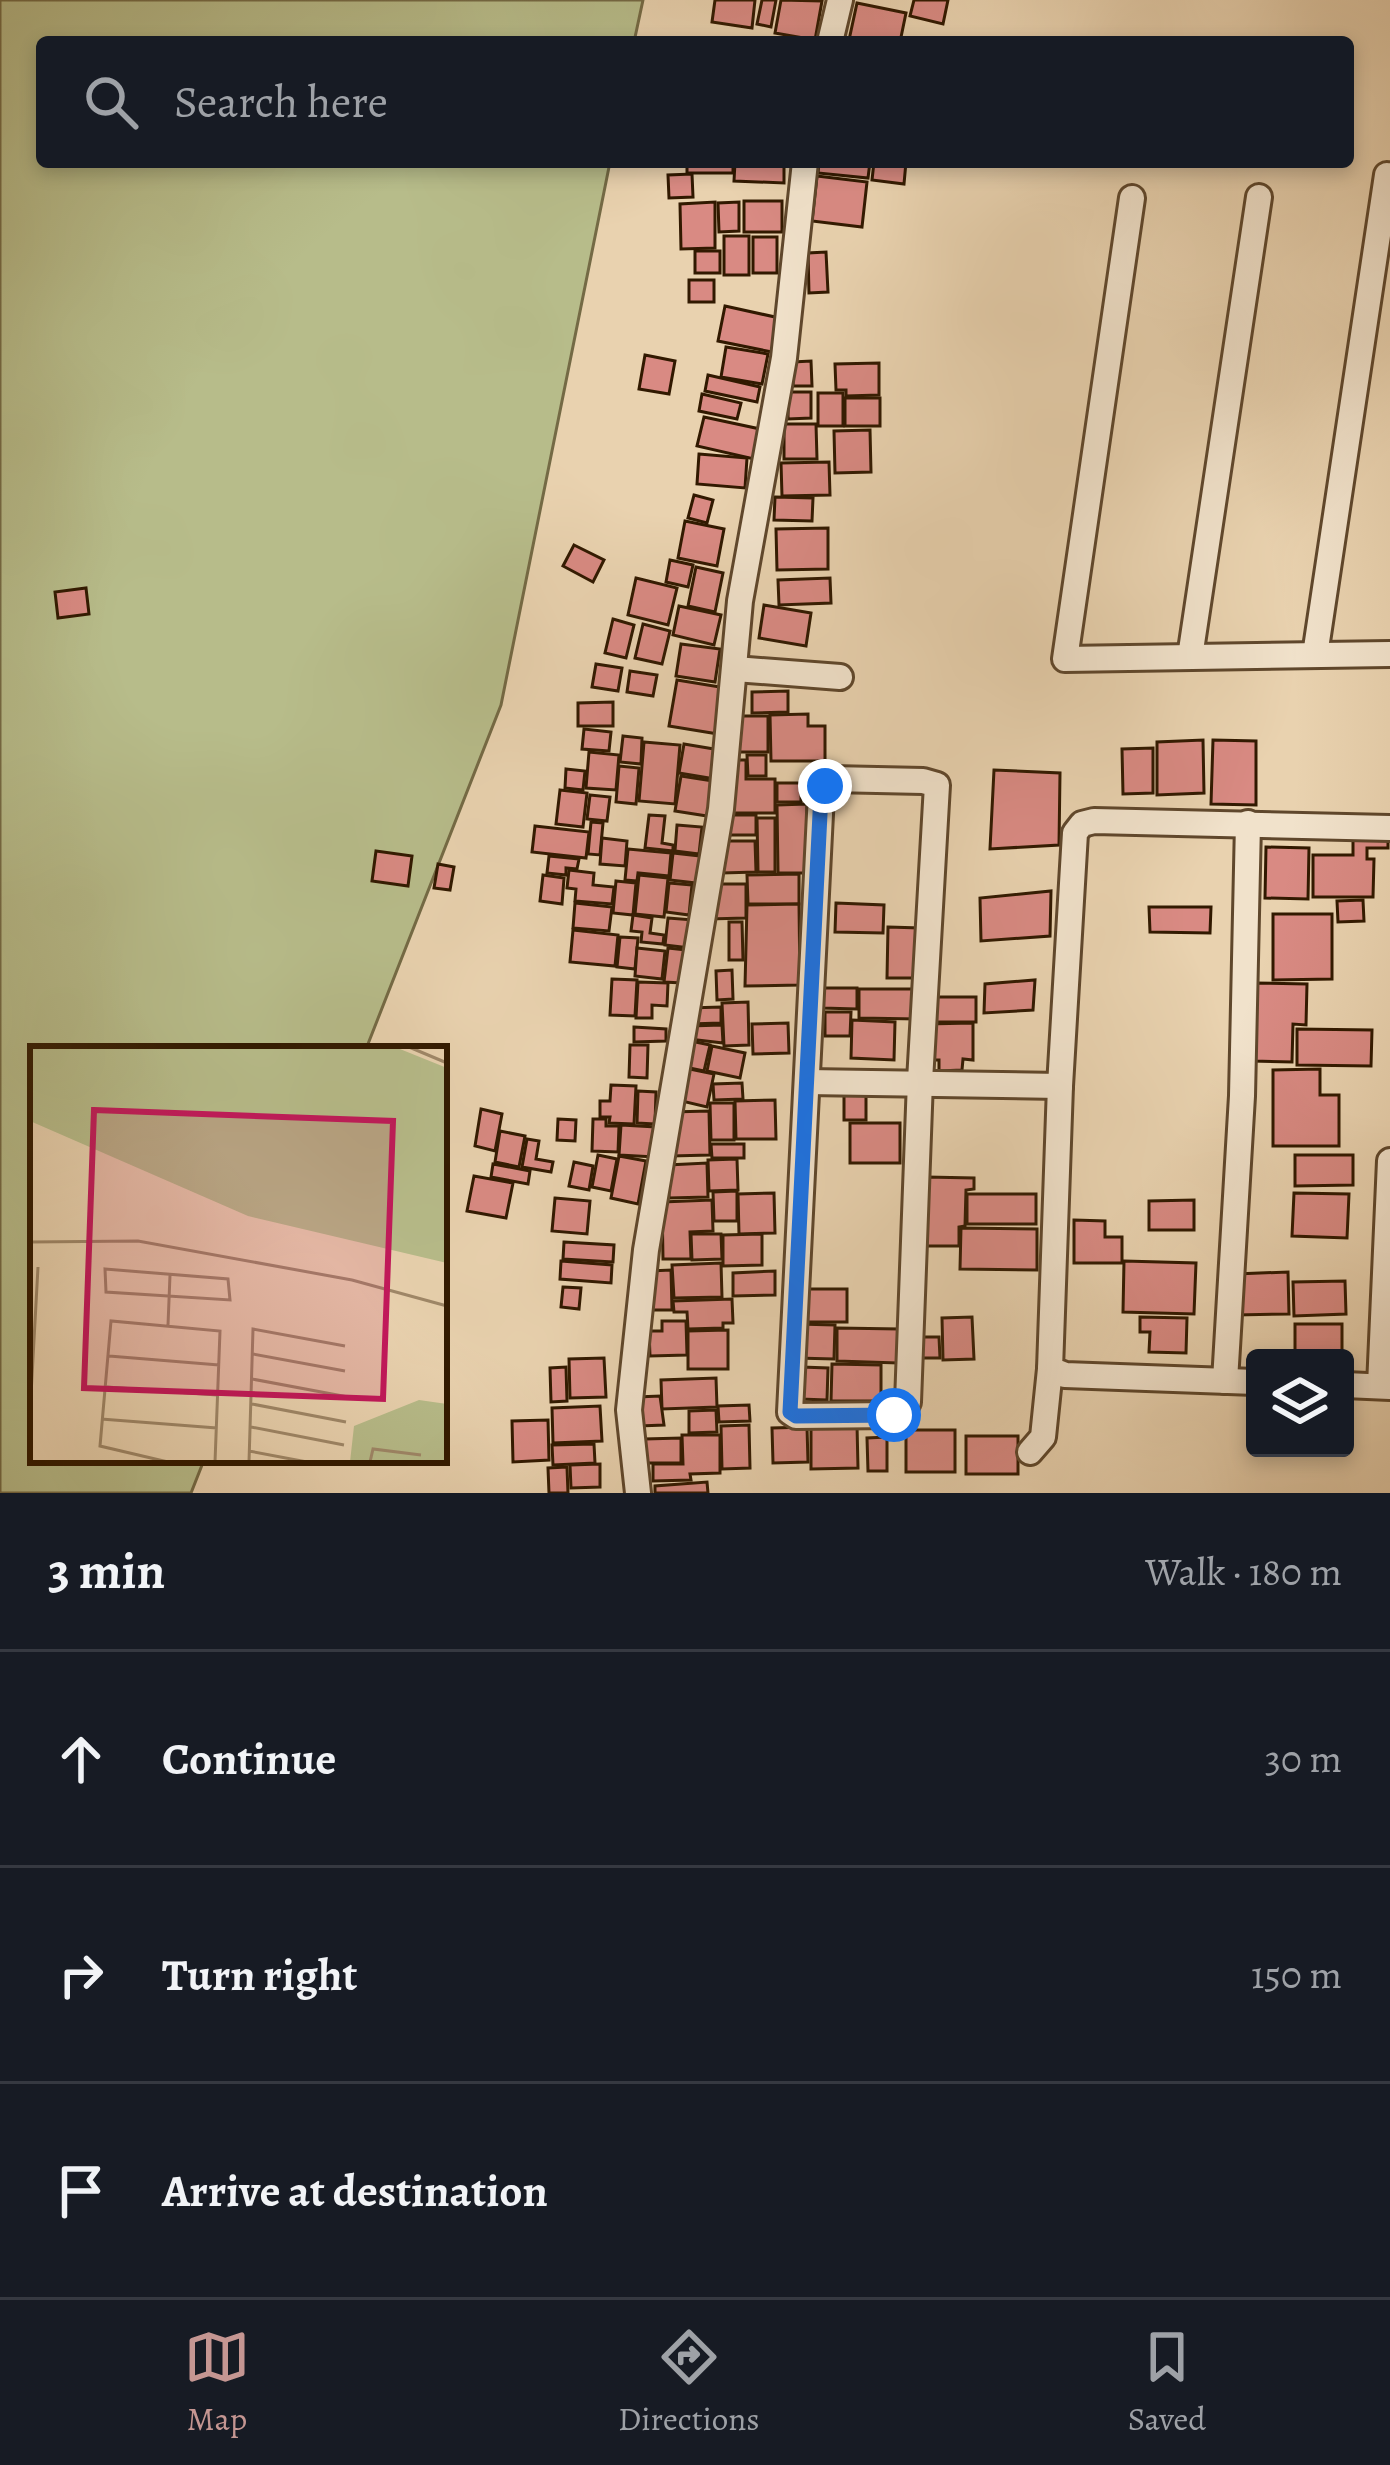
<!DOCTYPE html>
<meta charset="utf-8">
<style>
:root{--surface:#171b24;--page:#242831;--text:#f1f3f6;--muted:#9ea1a6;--line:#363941;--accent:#c59692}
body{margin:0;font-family:Alegreya,serif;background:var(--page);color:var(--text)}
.controls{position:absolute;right:36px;bottom:36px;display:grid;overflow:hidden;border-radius:12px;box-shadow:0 6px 18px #0003}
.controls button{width:108px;height:108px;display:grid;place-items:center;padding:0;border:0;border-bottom:3px solid var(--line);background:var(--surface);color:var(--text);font:60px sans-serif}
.stop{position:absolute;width:36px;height:36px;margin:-27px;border:9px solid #1a73e8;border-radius:50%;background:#fff}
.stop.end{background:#1a73e8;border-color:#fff;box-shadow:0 3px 12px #0008}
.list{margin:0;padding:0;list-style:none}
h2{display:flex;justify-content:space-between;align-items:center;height:156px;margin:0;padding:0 48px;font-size:51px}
h2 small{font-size:39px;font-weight:400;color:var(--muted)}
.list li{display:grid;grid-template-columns:78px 1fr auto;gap:36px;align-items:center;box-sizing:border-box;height:216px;padding:0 48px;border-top:3px solid var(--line)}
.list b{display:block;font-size:45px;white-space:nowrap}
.list em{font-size:39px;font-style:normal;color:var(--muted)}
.icon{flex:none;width:66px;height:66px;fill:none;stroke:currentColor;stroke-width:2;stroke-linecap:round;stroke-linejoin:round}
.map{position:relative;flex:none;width:1390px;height:1493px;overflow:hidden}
.search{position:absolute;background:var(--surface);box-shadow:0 6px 18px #0003;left:36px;right:36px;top:36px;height:132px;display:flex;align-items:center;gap:30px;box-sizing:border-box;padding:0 42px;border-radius:12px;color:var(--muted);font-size:45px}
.sheet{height:804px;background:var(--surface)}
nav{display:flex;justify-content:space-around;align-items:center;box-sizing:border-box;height:168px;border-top:3px solid var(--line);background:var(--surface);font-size:33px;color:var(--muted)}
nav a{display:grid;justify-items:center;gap:6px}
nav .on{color:var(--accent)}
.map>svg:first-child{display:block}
</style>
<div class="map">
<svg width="1390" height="1493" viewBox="0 0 1390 1493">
<rect width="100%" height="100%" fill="#e9d2af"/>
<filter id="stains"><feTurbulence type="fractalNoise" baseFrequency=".00167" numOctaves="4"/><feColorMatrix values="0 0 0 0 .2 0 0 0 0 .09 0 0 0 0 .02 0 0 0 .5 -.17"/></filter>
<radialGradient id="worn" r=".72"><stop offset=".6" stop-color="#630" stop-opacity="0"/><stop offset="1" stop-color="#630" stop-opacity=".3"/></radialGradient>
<!-- green -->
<path fill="#b7bc8a" stroke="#746a45" stroke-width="3" d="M0,0H643L634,42H42V162H610L501,705L366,1049H33V1460H204L191,1493H0Z"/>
<!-- building -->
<g fill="#d98a83" stroke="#311900" stroke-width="3">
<path d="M715,0H755L752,28L712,22Z"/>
<path d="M762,0H776L771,27L757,24Z"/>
<path d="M781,0L822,1L815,40L775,33Z"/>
<path d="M914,0H948L943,24L910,16Z"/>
<path d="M857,3L906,13L900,42L849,40Z"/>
<rect x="687" y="162" width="46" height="11"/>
<path d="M735,162H784V183L734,181Z"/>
<path d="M819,162H870L868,178L818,173Z"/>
<path d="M874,162H906L904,184L872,180Z"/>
<path d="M692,174L693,197L669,198L668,175Z"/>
<path d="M817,176L867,182L862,227L812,221Z"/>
<rect x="744" y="201" width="38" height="31"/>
<path d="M715,202V248L681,249L680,204Z"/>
<path d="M739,202V231L719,232L718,203Z"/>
<rect x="724" y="236" width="25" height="39"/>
<rect x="753" y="237" width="24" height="36"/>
<rect x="695" y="251" width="25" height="22"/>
<path d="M826,252L828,292L809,293L808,253Z"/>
<rect x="689" y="280" width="25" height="22"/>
<path d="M725,306L784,319L777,353L718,341Z"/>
<path d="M726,347L768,354L762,384L721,377Z"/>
<path d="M645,355L675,361L669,394L639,389Z"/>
<path d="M811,361L812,386H793V362Z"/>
<path d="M879,363V395L846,396V390H836L835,364Z"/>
<path d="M708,375L760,387L757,402L705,391Z"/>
<path d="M788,392H811V418L788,419Z"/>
<rect x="818" y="393" width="25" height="33"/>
<path d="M702,394L741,403L737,419L699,411Z"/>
<rect x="845" y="398" width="35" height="28"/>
<path d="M704,417L760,429L754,459L697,446Z"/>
<path d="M784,424H816L817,459H784Z"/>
<path d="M870,430L871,472L835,473L834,431Z"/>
<path d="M699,454L747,458L745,488L697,484Z"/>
<path d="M829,462L830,495L782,496L781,463Z"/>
<path d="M694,495L713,500L707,523L688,518Z"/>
<path d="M775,497L813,498L812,521L774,520Z"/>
<path d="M685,521L724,529L717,566L678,558Z"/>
<path d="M828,528V569L777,570L776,529Z"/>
<path d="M574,545L604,560L593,582L563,566Z"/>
<path d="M670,560L693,565L688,587L666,582Z"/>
<path d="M696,567L723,573L715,612L688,606Z"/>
<path d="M636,578L677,588L668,625L628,615Z"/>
<path d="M830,578L831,603L779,605L778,580Z"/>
<path d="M86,588L89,614L58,618L55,592Z"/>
<path d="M764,605L811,613L806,646L759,638Z"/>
<path d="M679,606L721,615L714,645L673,635Z"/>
<path d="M613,619L634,625L626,658L605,653Z"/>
<path d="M643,624L670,631L662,664L635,658Z"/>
<path d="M681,644L720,649L715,682L676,676Z"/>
<path d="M596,664L622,668L618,691L592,687Z"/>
<path d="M630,671L657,675L653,696L627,692Z"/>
<path d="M677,680L726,688L718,734L669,726Z"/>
<path d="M788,691V712L752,713V692Z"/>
<path d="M613,702V726H578V703Z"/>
<path d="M808,714V726H825V761H771L770,715Z"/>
<rect x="738" y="716" width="30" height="36"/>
<path d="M584,729L611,732L609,751L582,749Z"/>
<path d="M623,736L642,738L641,764L620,762Z"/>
<path d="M1203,740L1204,793L1157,795V742Z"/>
<path d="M1213,740L1256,741V805L1211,804Z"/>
<path d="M644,742L680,745L675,804L639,801Z"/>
<path d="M684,744L720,750L715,779L679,773Z"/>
<path d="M1153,748V793L1123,794L1122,749Z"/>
<path d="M589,752L619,755L616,790L586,788Z"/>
<path d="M747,755H766V776H748Z"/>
<path d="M728,760H746V779H775V813H729Z"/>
<path d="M619,766L639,768L636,804L616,802Z"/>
<path d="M566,769L585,771L583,790L565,788Z"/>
<path d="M994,770L1060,773L1059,845L990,849Z"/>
<path d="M681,776L713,781L707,816L675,811Z"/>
<rect x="777" y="783" width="24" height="19"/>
<path d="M560,790L587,793L583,827L556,824Z"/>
<path d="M590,795L610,797L607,821L587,819Z"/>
<path d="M807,804L808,873H778L777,805Z"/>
<path d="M649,815L665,816L662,843L673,845V851L645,848Z"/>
<rect x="727" y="815" width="29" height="20"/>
<path d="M757,818H775V872H758Z"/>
<path d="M591,822L603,823L600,855L588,854Z"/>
<path d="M677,825L702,827L699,854L675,851Z"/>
<path d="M535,826L589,832L586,858L532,852Z"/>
<path d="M1353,837H1388V848H1367V859H1374L1373,897H1313V855H1353Z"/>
<path d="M602,838L627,841L625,866L600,864Z"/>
<path d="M722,841H755L756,872L722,873Z"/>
<path d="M1266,847L1309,848L1308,899L1265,898Z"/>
<path d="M628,849L671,853L669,876L638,873L637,881L625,880Z"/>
<path d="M376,851L412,856L408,886L372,881Z"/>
<path d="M673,853L700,856L696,883L670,880Z"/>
<path d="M549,856L579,859L577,869L566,868V875L547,873Z"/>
<path d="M438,864L454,867L450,890L434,888Z"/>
<path d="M569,870L594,873L593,885L614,887L612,904L575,901L576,889L567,888Z"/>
<path d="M799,874V904H748L747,875Z"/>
<path d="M543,875L564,878L562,904L540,901Z"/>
<path d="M639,875L668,878L664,917L635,914Z"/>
<path d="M616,881L636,883L633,915L613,913Z"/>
<path d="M669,883L692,885L689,915L666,912Z"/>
<path d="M708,884H746V918L708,919Z"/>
<path d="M1051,891L1050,936L981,941L980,898Z"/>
<path d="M1363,900L1364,921L1338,922L1337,901Z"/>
<path d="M575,903L612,907L609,931L573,928Z"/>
<path d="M836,903L884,905L883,933L835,932Z"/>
<path d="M799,904L800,985L745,986L747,905Z"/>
<path d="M1149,907H1211L1210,933L1150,932Z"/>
<path d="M1273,914H1332V979L1273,980Z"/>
<path d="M633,915L652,918L650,933L664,935L663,944L641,942L642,932L631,931Z"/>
<path d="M668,918L694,920L690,948L665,945Z"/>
<path d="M729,922H742L743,960H729Z"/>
<path d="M888,927L920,928L918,978H887Z"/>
<path d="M573,930L618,935L615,966L570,962Z"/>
<path d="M620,937L638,938L635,969L617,967Z"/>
<path d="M637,948L665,951L662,979L635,976Z"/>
<path d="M668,948L686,950L682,983L664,982Z"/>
<path d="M732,970L733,999L717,1000L716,971Z"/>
<path d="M612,979L637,980L635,1016L610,1015Z"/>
<path d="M1035,980L1033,1010L984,1013L985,984Z"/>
<path d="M638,982L668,983L667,1006L652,1005V1018H636Z"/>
<path d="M1255,983L1307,984L1306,1025L1293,1024L1292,1062L1253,1061Z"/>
<path d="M823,988H857V1009L822,1008Z"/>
<path d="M859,989H919L918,1019L859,1018Z"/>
<rect x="932" y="997" width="44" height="25"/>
<path d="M748,1002L749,1045L724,1046L722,1003Z"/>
<path d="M721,1007V1023L689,1024V1008Z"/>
<path d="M825,1012H851L850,1036H825Z"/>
<path d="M852,1020L895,1022L894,1060L851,1058Z"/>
<path d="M788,1023L789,1053L753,1054L752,1024Z"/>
<path d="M973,1023V1060L963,1059L962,1070L939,1071V1060H926L925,1024Z"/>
<path d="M722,1025L723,1043L689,1039V1026Z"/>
<path d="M634,1027L666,1029V1041L634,1042Z"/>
<path d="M1297,1029L1372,1030L1371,1066L1297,1065Z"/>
<path d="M686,1040L710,1045L704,1071L680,1066Z"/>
<path d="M630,1045H648L647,1078L629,1077Z"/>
<path d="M712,1046L745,1053L740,1078L707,1071Z"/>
<path d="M680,1067L714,1074L707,1107L673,1099Z"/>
<path d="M1320,1069V1095H1339V1146H1273V1070Z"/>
<path d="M742,1083L743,1099L714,1100L713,1084Z"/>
<path d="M611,1085L636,1086L634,1124L609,1123L610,1117H600V1101H610Z"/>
<rect x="844" y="1088" width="22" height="32"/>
<path d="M638,1091L656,1092L655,1124L637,1123Z"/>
<path d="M775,1100L776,1139H736L735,1101Z"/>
<path d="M710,1103H734V1140H711Z"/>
<path d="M481,1109L502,1114L495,1151L475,1146Z"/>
<path d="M709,1111L710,1155L671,1156V1112Z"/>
<path d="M558,1119L576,1120L575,1141L557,1140Z"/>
<path d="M593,1119H606V1126H619L618,1152L592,1151Z"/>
<rect x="850" y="1123" width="50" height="40"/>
<path d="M621,1125L656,1127L655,1157L619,1155Z"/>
<path d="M500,1131L525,1136L519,1167L495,1162Z"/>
<path d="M527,1139L539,1141L536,1159L553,1162L551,1172L522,1167Z"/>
<path d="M711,1144H744V1158H712Z"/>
<path d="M598,1155L617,1159L611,1191L592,1187Z"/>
<path d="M1295,1155H1353V1185L1295,1186Z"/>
<path d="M619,1156L646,1161L638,1204L611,1198Z"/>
<path d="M737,1159L738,1190L709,1191L708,1160Z"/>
<path d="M574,1162L593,1166L589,1190L569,1186Z"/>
<path d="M707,1163L708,1197L669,1198L668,1165Z"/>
<path d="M493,1164L530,1171L528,1184L491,1177Z"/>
<path d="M474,1176L513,1183L506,1218L467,1211Z"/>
<path d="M926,1177L974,1178V1189L966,1190L965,1226L959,1227V1246H925Z"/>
<path d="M737,1191V1221H714L713,1192Z"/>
<path d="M774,1193L775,1233L739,1234L738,1194Z"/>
<path d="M1294,1193L1349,1194L1347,1238L1292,1236Z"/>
<rect x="967" y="1194" width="69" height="30"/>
<path d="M555,1198L590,1201L587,1234L552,1231Z"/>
<path d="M712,1200L713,1231L690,1232L691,1259H663L662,1202Z"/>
<path d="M1194,1200V1230H1149V1201Z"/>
<path d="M1074,1220L1105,1221V1237H1122V1263H1074Z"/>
<path d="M961,1228L1037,1229V1270L960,1269Z"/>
<path d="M691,1234H721L722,1259L692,1260Z"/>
<path d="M762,1234V1265L723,1266V1235Z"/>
<path d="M564,1242L614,1245L613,1262L563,1259Z"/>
<path d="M561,1261L612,1265L611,1283L560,1279Z"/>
<path d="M1124,1261L1196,1263L1194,1314L1123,1312Z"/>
<path d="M721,1263L722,1297L674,1298L672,1265Z"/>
<path d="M671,1270L672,1310H651L650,1271Z"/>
<path d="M775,1271V1295L733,1296V1273Z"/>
<path d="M1288,1272L1289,1314L1236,1315V1274Z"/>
<path d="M1345,1281L1346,1314L1294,1316L1293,1282Z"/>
<path d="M563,1287L581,1288L579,1309L561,1307Z"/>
<rect x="806" y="1289" width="41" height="33"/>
<path d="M732,1299L733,1323H723V1328L688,1329L687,1312H674L673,1301Z"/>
<path d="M972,1317L974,1359L943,1360L942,1318Z"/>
<path d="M1140,1317L1187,1318L1186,1353L1149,1352L1150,1332H1140Z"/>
<path d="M662,1321H686L687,1355L650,1356L649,1331H662Z"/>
<path d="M797,1324L835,1325L834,1359L796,1358Z"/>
<path d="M1295,1324H1342V1354L1295,1353Z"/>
<path d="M837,1328L899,1329L898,1363L837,1361Z"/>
<path d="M728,1330V1369H688V1331Z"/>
<path d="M921,1337H939L940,1358H922Z"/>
<path d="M604,1358L606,1397L570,1398L569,1359Z"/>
<path d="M832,1364L881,1365V1401H831Z"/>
<path d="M566,1367L567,1401L551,1402L550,1368Z"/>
<path d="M801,1367L828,1368L827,1400L800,1399Z"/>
<path d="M716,1378L717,1407L662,1409L661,1380Z"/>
<path d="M660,1396L664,1425L639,1426L637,1397Z"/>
<path d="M749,1405L750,1421L719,1422L718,1406Z"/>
<path d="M600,1406L602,1441L553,1443L552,1408Z"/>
<path d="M716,1410L717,1432L689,1433V1411Z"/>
<path d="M548,1420L549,1460L513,1462L512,1421Z"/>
<path d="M749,1425L750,1468L722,1469L721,1426Z"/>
<path d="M857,1425L858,1468L811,1469V1426Z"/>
<path d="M807,1427L808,1462L773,1463L772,1428Z"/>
<rect x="906" y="1430" width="49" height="42"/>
<path d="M682,1435H720V1473L690,1474L691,1480L653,1481V1464H683Z"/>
<rect x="966" y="1436" width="52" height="38"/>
<path d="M887,1437V1471H868L867,1438Z"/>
<path d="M681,1438V1463H645V1439Z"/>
<path d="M594,1444L595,1463L553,1465L552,1445Z"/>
<path d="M600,1464V1487L571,1488L570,1465Z"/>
<path d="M567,1467L568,1493H549L548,1468Z"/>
<path d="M707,1482L708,1493H655V1486Z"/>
</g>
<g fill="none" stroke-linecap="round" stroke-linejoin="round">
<defs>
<g id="street">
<path d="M830,42L840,0"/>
<path d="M1132,198L1065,659L1390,654"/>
<path d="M1315,655L1387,175"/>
<path d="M1190,657L1259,197"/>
<path d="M735,669L840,677"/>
<path d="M831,779L923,781L937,785L920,1081L908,1402L903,1412L894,1415L796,1416L790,1412L821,794Z"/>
<path d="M807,1082L1060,1086"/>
<path d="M1225,1381L1242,1096L1248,823"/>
<path d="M1255,1382L1065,1375L1050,1369L1060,1086L1075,833L1082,824L1094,821L1390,828"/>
<path d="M1345,1385L1390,1387"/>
<path d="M1380,1386L1390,1161"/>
<path d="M1030,1452L1043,1437L1050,1369"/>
<path d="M638,1493L629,1410L646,1250L721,809L740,601L784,358L805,162"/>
</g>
</defs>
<!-- street casing -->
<use href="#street" stroke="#5f472c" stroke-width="30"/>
<!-- street -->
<use href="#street" stroke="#f1e2cb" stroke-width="24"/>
</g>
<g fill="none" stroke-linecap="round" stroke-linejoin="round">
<!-- route -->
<path stroke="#1a73e8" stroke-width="15" d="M825,786L821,794L790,1412L796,1416L894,1415"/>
</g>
<!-- overview -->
<g transform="translate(30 1046)">
<rect width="417" height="417" fill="#e9d2af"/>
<path d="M0,1H365L417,22V217L218,170L0,75ZM389,354L417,358V416H320L324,380Z" fill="#b7bc8a"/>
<path fill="none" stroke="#9f8869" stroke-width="3" d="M379,1L417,17M0,196L108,195L322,234L417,260M75,223L198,233L200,254L76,246ZM138,279L140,229M223,308L315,325M79,310L189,319M222,333L318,351M77,341L187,349M222,358L316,376M0,367L8,221M71,373L187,382M221,381L314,399M219,405L277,416M138,416L70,400L81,275L190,285L185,416M219,416L223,283L315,300M340,416L343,403L391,409"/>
<path fill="#c2185b" fill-opacity="0.15" stroke="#c2185b" stroke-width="6" d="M64,64L363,75L353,353L54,342Z"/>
<rect width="417" height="417" fill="none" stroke="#311900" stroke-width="6"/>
</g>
<rect width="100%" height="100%" filter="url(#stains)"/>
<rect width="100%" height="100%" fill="url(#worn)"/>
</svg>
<div class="controls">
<button><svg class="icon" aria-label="layers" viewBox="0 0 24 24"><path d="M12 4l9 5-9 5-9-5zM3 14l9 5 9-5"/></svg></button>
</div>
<div class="stop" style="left:894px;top:1415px"></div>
<div class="stop end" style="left:825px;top:786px"></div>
<div class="search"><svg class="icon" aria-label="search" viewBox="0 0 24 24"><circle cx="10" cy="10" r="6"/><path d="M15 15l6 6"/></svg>Search here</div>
</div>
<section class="sheet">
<h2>3 min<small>Walk · 180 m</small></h2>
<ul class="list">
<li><svg class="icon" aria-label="ahead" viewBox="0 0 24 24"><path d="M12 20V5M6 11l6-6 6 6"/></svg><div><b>Continue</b></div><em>30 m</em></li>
<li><svg class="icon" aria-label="right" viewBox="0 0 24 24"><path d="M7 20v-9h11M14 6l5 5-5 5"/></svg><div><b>Turn right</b></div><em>150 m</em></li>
<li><svg class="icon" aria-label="arrive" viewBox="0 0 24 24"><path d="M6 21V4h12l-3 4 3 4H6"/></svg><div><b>Arrive at destination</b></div></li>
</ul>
</section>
<nav>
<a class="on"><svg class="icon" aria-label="map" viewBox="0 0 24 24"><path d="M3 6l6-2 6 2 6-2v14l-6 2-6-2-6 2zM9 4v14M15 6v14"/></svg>Map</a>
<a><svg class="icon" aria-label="directions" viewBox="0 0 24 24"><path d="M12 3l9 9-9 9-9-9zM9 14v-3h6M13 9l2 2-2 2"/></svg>Directions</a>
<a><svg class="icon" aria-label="saved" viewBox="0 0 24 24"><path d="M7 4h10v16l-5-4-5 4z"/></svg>Saved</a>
</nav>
